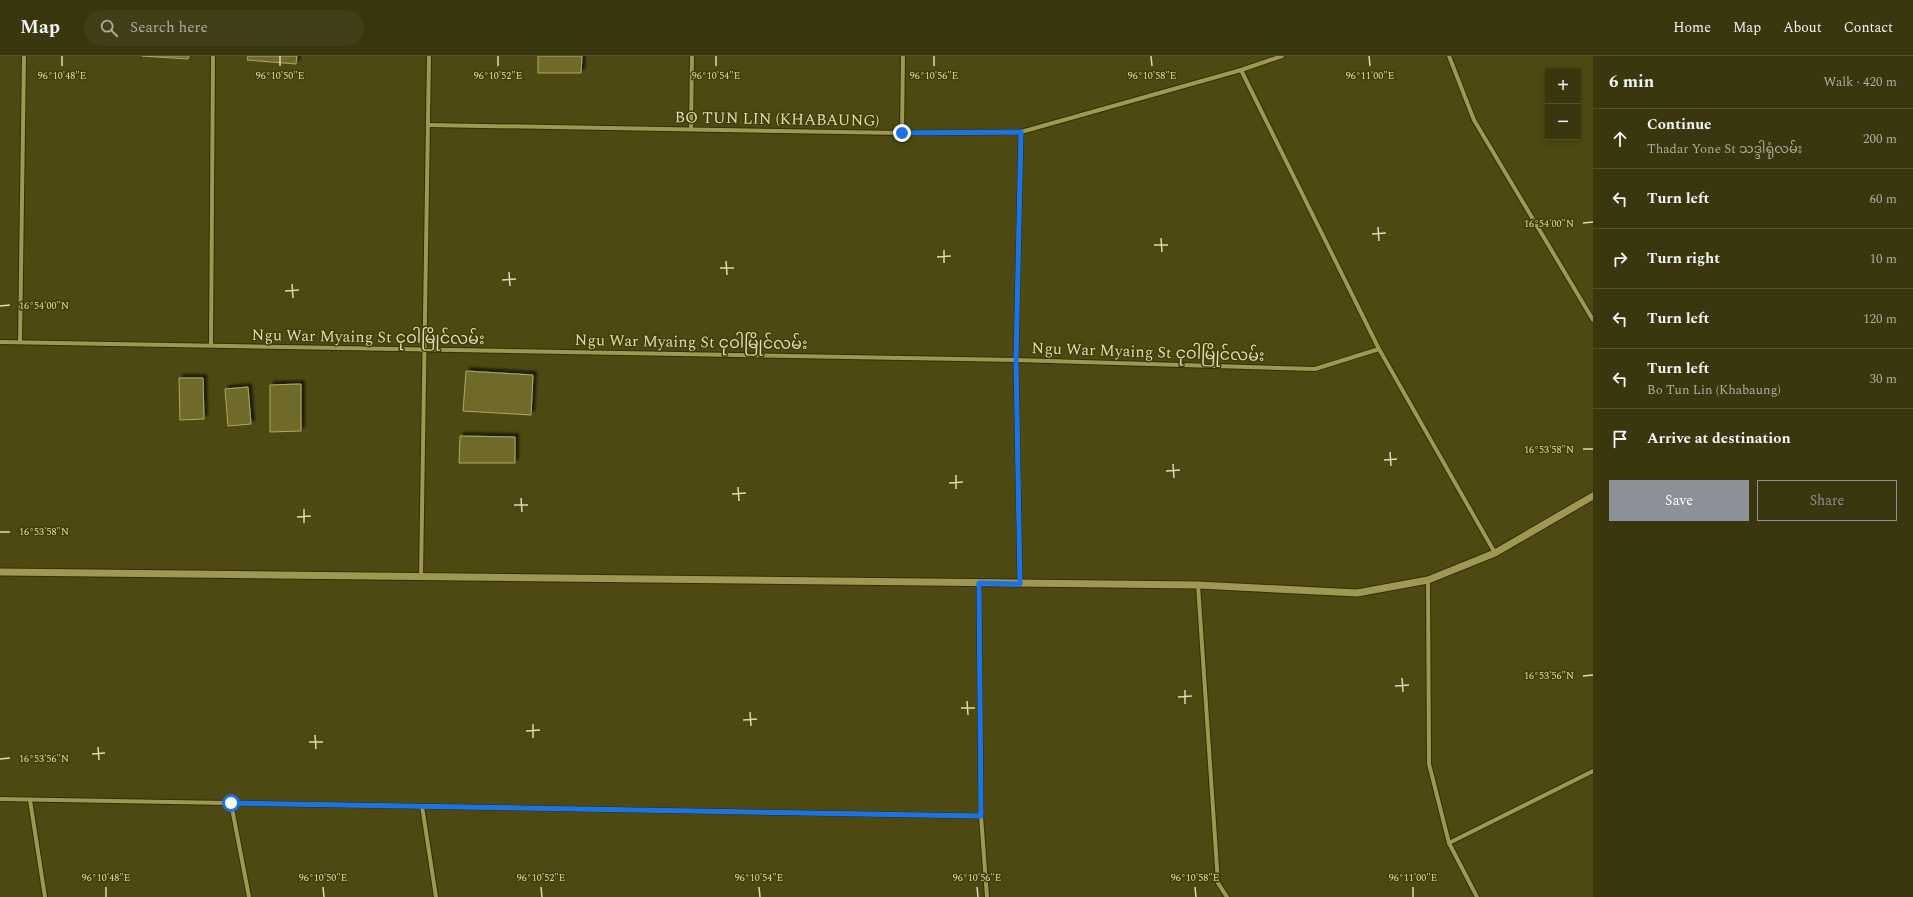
<!DOCTYPE html>
<meta charset="utf-8">
<style>
:root{--surface:#3a370e;--page:#413f17;--text:#f1f3f6;--muted:#abac9e;--line:#54512e;--accent:#8c9099}
body{margin:0;font-family:Spectral,"Noto Sans Myanmar",serif;background:var(--page);color:var(--text)}
.controls{position:absolute;right:12px;top:12px;display:grid;overflow:hidden;border-radius:0px;box-shadow:0 2px 6px #0003}
.controls button{width:36px;height:36px;display:grid;place-items:center;padding:0;border:0;border-bottom:1px solid var(--line);background:var(--surface);color:var(--text);font:20px sans-serif}
.stop{position:absolute;width:12px;height:12px;margin:-9px;border:3px solid #1a73e8;border-radius:50%;background:#fff}
.stop.end{background:#1a73e8;border-color:#fff;box-shadow:0 1px 4px #0008}
.list{margin:0;padding:0;list-style:none}
h2{display:flex;justify-content:space-between;align-items:center;height:52px;margin:0;padding:0 16px;font-size:17px}
h2 small{font-size:13px;font-weight:400;color:var(--muted)}
.list li{display:grid;grid-template-columns:26px 1fr auto;gap:12px;align-items:center;box-sizing:border-box;height:60px;padding:0 16px;border-top:1px solid var(--line)}
.list b{display:block;font-size:15px;white-space:nowrap}
.list p{margin:0;font-size:13px;white-space:nowrap;color:var(--muted)}
.list em{font-size:13px;font-style:normal;color:var(--muted)}
.actions{display:flex;gap:8px;padding:12px 16px}
.actions a{flex:1;padding:9px 0;border:1px solid var(--accent);border-radius:0px;text-align:center;font-size:14px;color:var(--accent)}
.actions .main{background:var(--accent);color:#fff}
.icon{flex:none;width:22px;height:22px;fill:none;stroke:currentColor;stroke-width:2;stroke-linecap:round;stroke-linejoin:round}
.map{position:relative;flex:none;width:1593px;height:841px;overflow:hidden}
header{display:flex;align-items:center;gap:24px;box-sizing:border-box;height:56px;padding:0 20px;background:var(--surface);border-bottom:1px solid var(--line)}
header strong{font-size:19px}
nav{display:flex;gap:22px;margin-inline-start:auto;font-size:14px}
.search{width:280px;height:36px;background:var(--page);display:flex;align-items:center;gap:10px;box-sizing:border-box;padding:0 14px;border-radius:22px;color:var(--muted);font-size:15px}
main{display:flex}
aside{flex:1;background:var(--surface)}
.map>svg:first-child{display:block}
</style>
<header>
<strong>Map</strong>
<div class="search"><svg class="icon" aria-label="search" viewBox="0 0 24 24"><circle cx="10" cy="10" r="6"/><path d="M15 15l6 6"/></svg>Search here</div>
<nav><a>Home</a><a>Map</a><a>About</a><a>Contact</a></nav>
</header>
<main>
<div class="map">
<svg width="1593" height="841" viewBox="0 0 1593 841">
<defs>
<filter id="shadow"><feDropShadow dx="3.5" dy="-3.5" stdDeviation="1" flood-color="#0009"/></filter>
</defs>
<rect width="100%" height="100%" fill="#4e4913"/>
<!-- building -->
<g fill="#706a29" stroke="#aea863" filter="url(#shadow)">
<path d="M142,0H189L188,3Z"/>
<path d="M248,0H297L296,8L247,4Z"/>
<path d="M538,0H582L581,17H538Z"/>
<path d="M466,315L533,319L531,359L463,355Z"/>
<path d="M179,322H203L204,363L180,364Z"/>
<path d="M301,328V375L270,376V329Z"/>
<path d="M248,331L251,368L228,370L225,333Z"/>
<path d="M460,380L515,381V407H459Z"/>
</g>
<g fill="none" stroke-linecap="round" stroke-linejoin="round">
<defs>
<g id="minor">
<path d="M1449,0L1474,64L1593,264"/>
<path d="M1241,14L1379,293L1495,497"/>
<path d="M428,69L902,77L1021,76L1241,14L1282,0"/>
<path d="M691,73L692,0"/>
<path d="M902,77L903,0"/>
<path d="M0,286L1016,304L1315,313L1379,293"/>
<path d="M20,286L24,0"/>
<path d="M211,289L213,0"/>
<path d="M421,521L429,0"/>
<path d="M1428,524L1429,708L1449,787L1477,841"/>
<path d="M979,527L981,760L987,841"/>
<path d="M1020,527L1016,304L1021,76"/>
<path d="M1198,529L1218,827L1227,841"/>
<path d="M0,743L981,760"/>
<path d="M30,744L45,841"/>
<path d="M231,747L249,841"/>
<path d="M422,750L436,841"/>
<path d="M1449,787L1593,715"/>
</g>
<path id="tertiary" d="M0,516L1198,529L1357,537L1428,524L1495,497L1593,440"/>
</defs>
<!-- minor casing -->
<use href="#minor" stroke="#322f09" stroke-width="6"/>
<!-- tertiary casing -->
<use href="#tertiary" stroke="#322f09" stroke-width="9"/>
<!-- minor -->
<use href="#minor" stroke="#9e9853" stroke-width="4"/>
<!-- tertiary -->
<use href="#tertiary" stroke="#9e9853" stroke-width="7"/>
</g>
<g fill="none" stroke-linecap="round" stroke-linejoin="round">
<!-- route -->
<path stroke="#1a73e8" stroke-width="5" d="M231,747L981,760L979,527L1020,528L1016,304L1021,76L902,77"/>
</g>
<!-- ticks -->
<path fill="none" stroke="#dddab8" stroke-width="1.5" d="M62,0V10M280,0V10M498,0V10M716,0V10M934,0V10M1151,0L1152,10M1369,0L1370,10M1583,167L1593,166M1378,171L1379,185M1372,178L1386,177M1161,182L1162,196M1154,189H1168M944,194V207M937,201L951,200M726,205L727,219M720,212H734M509,216L510,230M502,224L516,223M292,228L293,242M285,235L299,234M0,250L10,249M1583,393H1593M1390,396L1391,410M1384,404L1397,403M1173,408L1174,422M1166,415L1180,414M956,419V433M949,427L963,426M738,431L739,445M732,438L746,437M521,442L522,456M514,449H528M304,453V467M297,461L311,460M0,476H10M1583,620L1593,619M1402,622L1403,636M1395,630L1409,629M1185,634V648M1178,641L1192,640M967,645L968,659M961,652H975M750,656L751,670M743,664L757,663M533,668V682M526,675L540,674M315,679L316,693M309,686H323M98,691L99,704M92,698L105,697M0,703L10,702M106,831V841M323,831L324,841M541,831L542,841M759,831L760,841M977,831L978,841M1195,831L1196,841M1413,831V841"/>
<g text-anchor="middle" dominant-baseline="central" stroke-width="3" stroke-linejoin="round" paint-order="stroke">
<!-- street labels -->
<g font-size="16" fill="#dddab8" stroke="#433e05">
<text transform="translate(777 63) rotate(1)">BO TUN LIN (KHABAUNG)</text>
<text transform="translate(368 281) rotate(1)">Ngu War Myaing St ငုဝါမြိုင်လမ်း</text>
<text transform="translate(691 286) rotate(1)">Ngu War Myaing St ငုဝါမြိုင်လမ်း</text>
<text transform="translate(1148 296) rotate(2)">Ngu War Myaing St ငုဝါမြိုင်လမ်း</text>
</g>
</g>
<g font-size="10" text-anchor="middle" fill="#dddab8" stroke="#433e05" stroke-width="3" stroke-linejoin="round" paint-order="stroke">
<text x="498" y="23">96°10'52"E</text>
<text x="934" y="23">96°10'56"E</text>
<text x="1370" y="23">96°11'00"E</text>
<text x="62" y="23">96°10'48"E</text>
<text x="280" y="23">96°10'50"E</text>
<text x="716" y="23">96°10'54"E</text>
<text x="1152" y="23">96°10'58"E</text>
<text x="1549" y="171">16°54'00"N</text>
<text x="44" y="253">16°54'00"N</text>
<text x="1549" y="397">16°53'58"N</text>
<text x="44" y="479">16°53'58"N</text>
<text x="1549" y="623">16°53'56"N</text>
<text x="44" y="706">16°53'56"N</text>
<text x="106" y="825">96°10'48"E</text>
<text x="323" y="825">96°10'50"E</text>
<text x="541" y="825">96°10'52"E</text>
<text x="759" y="825">96°10'54"E</text>
<text x="977" y="825">96°10'56"E</text>
<text x="1195" y="825">96°10'58"E</text>
<text x="1413" y="825">96°11'00"E</text>
</g>
</svg>
<div class="controls">
<button>+</button>
<button>−</button>
</div>
<div class="stop" style="left:231px;top:747px"></div>
<div class="stop end" style="left:902px;top:77px"></div>
</div>
<aside>
<h2>6 min<small>Walk · 420 m</small></h2>
<ul class="list">
<li><svg class="icon" aria-label="ahead" viewBox="0 0 24 24"><path d="M12 20V5M6 11l6-6 6 6"/></svg><div><b>Continue</b><p>Thadar Yone St သဒ္ဒါရုံလမ်း</p></div><em>200 m</em></li>
<li><svg class="icon" aria-label="left" viewBox="0 0 24 24"><path d="M17 20v-9H6M10 6l-5 5 5 5"/></svg><div><b>Turn left</b></div><em>60 m</em></li>
<li><svg class="icon" aria-label="right" viewBox="0 0 24 24"><path d="M7 20v-9h11M14 6l5 5-5 5"/></svg><div><b>Turn right</b></div><em>10 m</em></li>
<li><svg class="icon" aria-label="left" viewBox="0 0 24 24"><path d="M17 20v-9H6M10 6l-5 5 5 5"/></svg><div><b>Turn left</b></div><em>120 m</em></li>
<li><svg class="icon" aria-label="left" viewBox="0 0 24 24"><path d="M17 20v-9H6M10 6l-5 5 5 5"/></svg><div><b>Turn left</b><p>Bo Tun Lin (Khabaung)</p></div><em>30 m</em></li>
<li><svg class="icon" aria-label="arrive" viewBox="0 0 24 24"><path d="M6 21V4h12l-3 4 3 4H6"/></svg><div><b>Arrive at destination</b></div></li>
</ul>
<div class="actions"><a class="main">Save</a><a>Share</a></div>
</aside>
</main>
